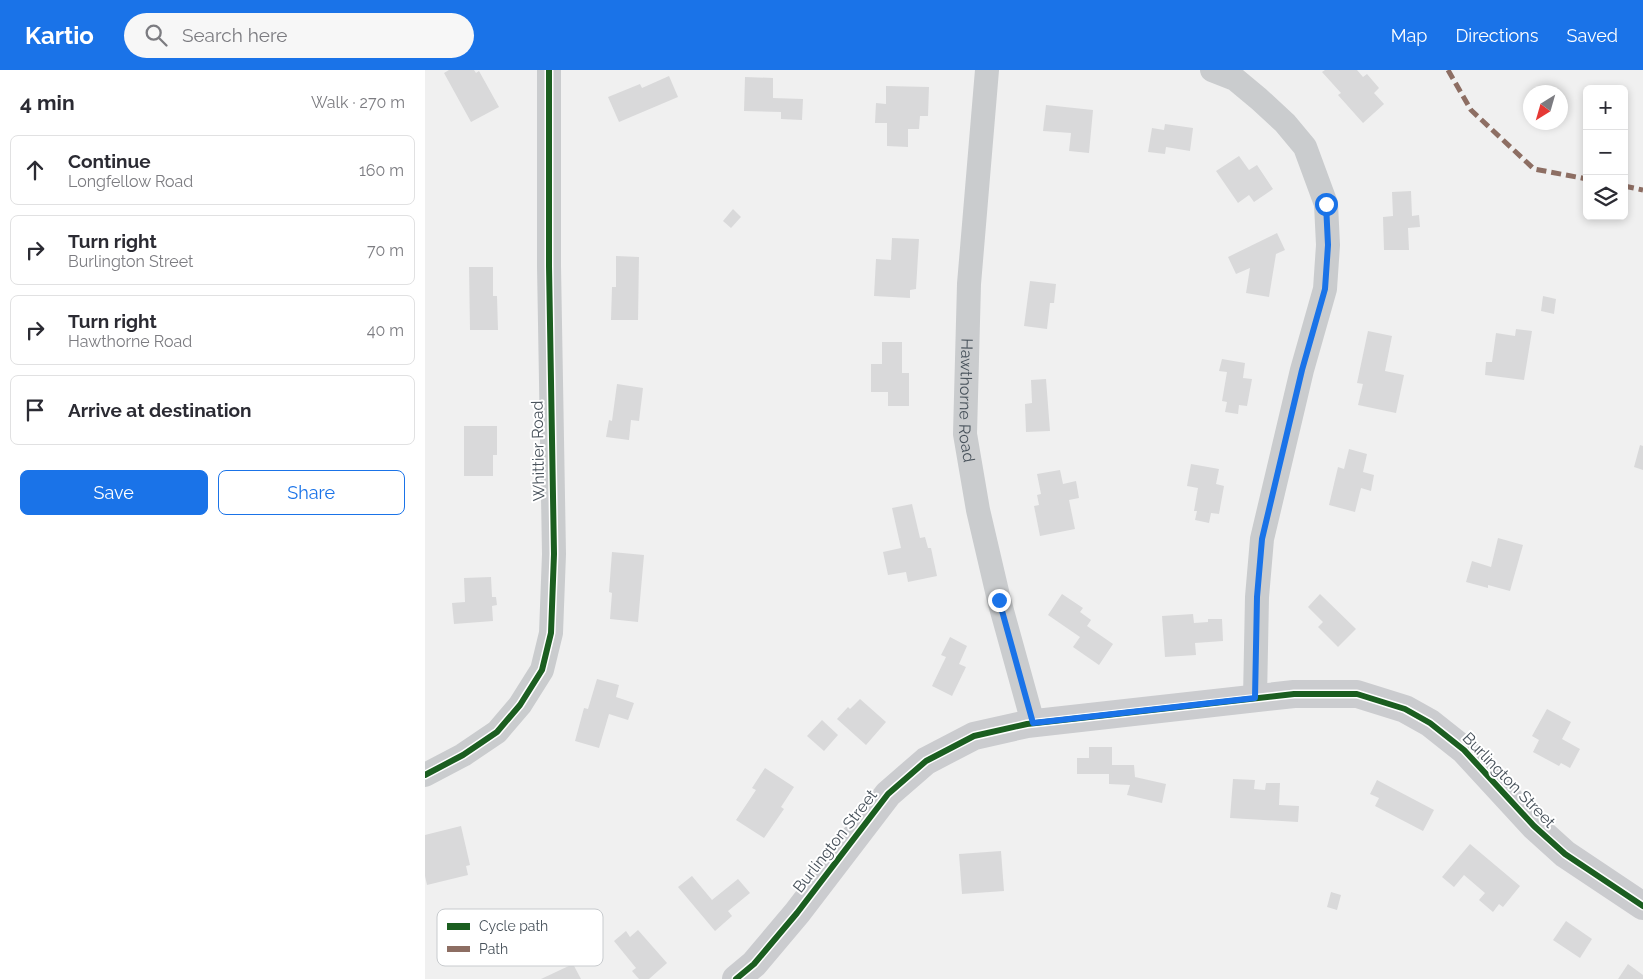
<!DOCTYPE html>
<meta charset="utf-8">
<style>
:root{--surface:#fff;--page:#f7f7f7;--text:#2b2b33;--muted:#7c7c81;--line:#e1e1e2;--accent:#1a73e8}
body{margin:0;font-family:Raleway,sans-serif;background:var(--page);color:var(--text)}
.controls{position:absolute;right:15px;top:15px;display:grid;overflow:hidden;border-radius:8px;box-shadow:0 2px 8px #0003}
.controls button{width:45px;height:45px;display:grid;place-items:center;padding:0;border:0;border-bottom:1px solid var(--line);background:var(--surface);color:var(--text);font:25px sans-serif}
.compass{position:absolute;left:1098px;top:15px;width:45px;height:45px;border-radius:50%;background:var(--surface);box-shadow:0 2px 8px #0003;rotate:217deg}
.stop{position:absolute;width:15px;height:15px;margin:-11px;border:4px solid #1a73e8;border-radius:50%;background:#fff}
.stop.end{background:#1a73e8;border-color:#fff;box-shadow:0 1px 5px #0008}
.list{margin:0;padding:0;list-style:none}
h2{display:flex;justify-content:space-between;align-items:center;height:65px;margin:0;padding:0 20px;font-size:21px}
h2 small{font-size:16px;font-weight:400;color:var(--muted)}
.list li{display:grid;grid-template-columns:32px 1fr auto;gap:15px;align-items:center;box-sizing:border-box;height:70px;margin:0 10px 10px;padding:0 10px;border:1px solid var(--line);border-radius:8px}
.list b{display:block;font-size:19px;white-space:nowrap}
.list p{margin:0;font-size:16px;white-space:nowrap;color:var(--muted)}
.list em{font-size:16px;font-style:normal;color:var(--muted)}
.actions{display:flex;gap:10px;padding:15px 20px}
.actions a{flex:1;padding:11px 0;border:1px solid var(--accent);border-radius:8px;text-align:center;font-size:18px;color:var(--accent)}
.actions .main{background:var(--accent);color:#fff}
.icon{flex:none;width:28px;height:28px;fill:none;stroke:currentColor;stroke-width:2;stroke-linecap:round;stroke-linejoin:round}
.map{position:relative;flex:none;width:1218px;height:909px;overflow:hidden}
header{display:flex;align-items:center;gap:30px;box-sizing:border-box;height:70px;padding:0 25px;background:var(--accent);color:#fff}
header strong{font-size:24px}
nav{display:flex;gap:28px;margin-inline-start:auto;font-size:18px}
.search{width:350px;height:45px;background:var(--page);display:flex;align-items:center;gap:12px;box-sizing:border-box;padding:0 18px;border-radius:28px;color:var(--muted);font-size:19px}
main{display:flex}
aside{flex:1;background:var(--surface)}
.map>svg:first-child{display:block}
</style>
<header>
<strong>Kartio</strong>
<div class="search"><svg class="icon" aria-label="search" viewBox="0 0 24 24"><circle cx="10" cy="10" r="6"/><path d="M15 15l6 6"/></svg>Search here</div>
<nav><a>Map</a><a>Directions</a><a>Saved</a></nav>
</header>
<main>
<aside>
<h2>4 min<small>Walk · 270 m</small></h2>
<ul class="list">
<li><svg class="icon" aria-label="ahead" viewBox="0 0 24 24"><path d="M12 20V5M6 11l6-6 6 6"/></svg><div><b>Continue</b><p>Longfellow Road</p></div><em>160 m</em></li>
<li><svg class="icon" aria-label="right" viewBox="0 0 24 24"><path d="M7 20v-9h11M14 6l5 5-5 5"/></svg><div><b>Turn right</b><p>Burlington Street</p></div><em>70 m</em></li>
<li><svg class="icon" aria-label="right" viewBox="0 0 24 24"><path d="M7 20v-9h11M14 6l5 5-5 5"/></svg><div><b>Turn right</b><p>Hawthorne Road</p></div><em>40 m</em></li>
<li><svg class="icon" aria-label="arrive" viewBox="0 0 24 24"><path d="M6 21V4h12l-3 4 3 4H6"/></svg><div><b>Arrive at destination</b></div></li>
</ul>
<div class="actions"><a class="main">Save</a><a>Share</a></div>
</aside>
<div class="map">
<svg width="1218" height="909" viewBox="0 0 1218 909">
<rect width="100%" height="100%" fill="#f0f0f0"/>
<!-- building -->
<g fill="#d9d9da">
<path d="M24,0H49L51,3L54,1L74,37L46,52L19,3Z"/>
<path d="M900,0H932L938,7L942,4L954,18L949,23L959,34L938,53L913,25L916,23L897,2Z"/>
<path d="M244,6L253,27L194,52L183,27L215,14L217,18Z"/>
<path d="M320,7L348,8V28L378,29L377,50L356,49V42L319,41Z"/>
<path d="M461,16L504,17L503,46H495L494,59H483V77L462,76V53H450L451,33L461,34Z"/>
<path d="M621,35L668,40L664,83L644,81L646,63L618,61Z"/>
<path d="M740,54L768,58L765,81L741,77L740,84L723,82L727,58L739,60Z"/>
<path d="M814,86L824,100L832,95L848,119L829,132L824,125L813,133L791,101Z"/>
<path d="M986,121L987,146L994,145L995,157L983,158L984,180H959L958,147L968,146L967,122Z"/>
<path d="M308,139L316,147L306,158L298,151Z"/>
<path d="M852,163L860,180L851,184L844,227L821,223L825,198L811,204L803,187Z"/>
<path d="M467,168L494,169L491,219L485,220V228L449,226L451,189L466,190Z"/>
<path d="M191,186L214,187L213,250H186L187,217H191Z"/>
<path d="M44,197H68V226H72L73,260H45Z"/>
<path d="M605,211L631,214L629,233H625L622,259L599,256Z"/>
<path d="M1118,226L1131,229L1129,244L1116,241Z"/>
<path d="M1091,259L1107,261L1099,310L1060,305L1061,292H1067L1071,263L1090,266Z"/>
<path d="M943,261L967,266L960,301L979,305L971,343L933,335L938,314L932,313Z"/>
<path d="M457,272H477V303H484V336H463V322H446V294H457Z"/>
<path d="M797,289L820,293L818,308L827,309L822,336L814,335L813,344L800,342L802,332L797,331L802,302L794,301Z"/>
<path d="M621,309L625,361L601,362L600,334L607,333L606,310Z"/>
<path d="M192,314L218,318L214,351L206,350L204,370L181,367L184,350L187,351Z"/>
<path d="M39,356H72V385H68V406H39Z"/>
<path d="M1215,375L1218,376V400L1209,397Z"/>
<path d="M924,379L942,384L938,402L949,405L946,421L936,418L930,442L904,435L913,397L919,399Z"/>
<path d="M766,394L794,399L791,414L799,416L794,444L786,443L784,453L770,450L772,441H769L773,418L762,416Z"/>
<path d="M635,400L638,414L651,411L654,428L644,430L650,459L615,466L609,436L614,435L612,425L616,424L612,404Z"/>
<path d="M487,434L495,468L500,467L503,478H506L512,506L483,512L481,502L463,505L458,482L476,478L467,438Z"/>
<path d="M1073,468L1098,475L1085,521L1063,515V518L1041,512L1047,491L1066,497Z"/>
<path d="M187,482L219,485L213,552L185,549L187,523L184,522Z"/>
<path d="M66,507L67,527H71L72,535L67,536L68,551L29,554L27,533L40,532L39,508Z"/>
<path d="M637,524L658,538L655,542L666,550L662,556L688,574L674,595L648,577L655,567L623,545Z"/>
<path d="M895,524L931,559L913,577L893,557L898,552L883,537Z"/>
<path d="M768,544L769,553L783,552V549H797L798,571L770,573L771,585L740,587L737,546Z"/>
<path d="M525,567L542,576L534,594L541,597L527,626L507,616L521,587L516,585Z"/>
<path d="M172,609L194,615L191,627L209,633L203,650L184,644L174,678L150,671L159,638L163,639Z"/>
<path d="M435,629L461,652L441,675L412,649L423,637L425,639Z"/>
<path d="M1122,639L1146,652L1137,669L1155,679L1145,698L1136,693L1134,696L1108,682L1114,670L1107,666Z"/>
<path d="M397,650L413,665L399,681L382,666Z"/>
<path d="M664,677H687V695H709L710,707L741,714L737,733L702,725L705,715L684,714V704H652V688H664Z"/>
<path d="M340,698L369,717L356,737L359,739L339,768L311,750L331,720L327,718Z"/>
<path d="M808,709L830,710L829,719L840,720L841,713H855L854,735L874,736L873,752L805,748Z"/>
<path d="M952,710L1009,740L998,761L950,736L954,728L945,724Z"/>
<path d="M36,756L45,795L41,796L43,805L2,815L0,806V765Z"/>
<path d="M1045,774L1095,816L1078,837L1074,834L1068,842L1054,830L1060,823L1039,805L1029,817L1017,807Z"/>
<path d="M576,781L579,821L537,824L534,784Z"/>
<path d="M267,806L287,830L313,809L325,823L303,841L307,846L290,861L253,817Z"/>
<path d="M906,822L916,825L912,840L902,837Z"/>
<path d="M1141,851L1167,869L1155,888L1128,870Z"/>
<path d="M213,860L242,893L224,909H214L207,901L211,898L189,871L201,861L205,867Z"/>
<path d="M148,894L156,909H116Z"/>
<path d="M1203,894L1218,905V909H1193Z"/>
</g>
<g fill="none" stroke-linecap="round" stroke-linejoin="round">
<!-- street -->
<g stroke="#caccce" stroke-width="24">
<path id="s1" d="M562,0L544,214L540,364L553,440L574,530L608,653"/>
<path d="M787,0L810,9L834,29L860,53L880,77L901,134L903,175L900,219L877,300L837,469L832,527L830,628"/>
<path d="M0,705L38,685L72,662L95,635L117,600L126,563L129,484L124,196V0"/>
</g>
<!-- secondary -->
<path stroke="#cbcccf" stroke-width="28" d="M311,909L329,894L372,843L463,724L501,691L549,666L602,654L869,624H932L980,639L1005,653L1039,680L1109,756L1140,784L1218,836"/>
<!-- quiet -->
<g stroke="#8d6e63" stroke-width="5" stroke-dasharray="10 5" stroke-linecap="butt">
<path d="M1023,0L1046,40L1109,99L1162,109"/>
<path d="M1199,116L1218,120"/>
</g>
<defs>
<g id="cycleway">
<path d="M0,705L38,685L72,662L95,635L117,600L126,563L129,484L124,196V0"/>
<path d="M311,909L329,894L372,843L463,724L501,691L549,666L602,654L869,624H932L980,639L1005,653L1039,680L1109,756L1140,784L1218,836"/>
</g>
</defs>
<!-- cycleway casing -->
<use href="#cycleway" stroke="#fff" stroke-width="9"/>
<!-- cycleway -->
<use href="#cycleway" stroke="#1b5e20" stroke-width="6"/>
</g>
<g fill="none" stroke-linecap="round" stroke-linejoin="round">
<!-- route -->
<path stroke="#1a73e8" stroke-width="6" d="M574,530L608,653L830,628L832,527L837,469L877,300L900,219L903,175L901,134"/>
</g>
<g text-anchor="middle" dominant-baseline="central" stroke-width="4" stroke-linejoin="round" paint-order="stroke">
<!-- street labels -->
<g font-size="16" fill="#48525b" stroke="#fff">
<text stroke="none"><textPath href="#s1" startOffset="331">Hawthorne Road</textPath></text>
<text transform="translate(113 381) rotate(-91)">Whittier Road</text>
<text transform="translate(1084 710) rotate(46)">Burlington Street</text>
<text transform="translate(410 771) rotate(-52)">Burlington Street</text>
</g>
</g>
<!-- legend -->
<rect x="12" y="839" width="166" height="57" rx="8" fill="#fff" stroke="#c8cbce" stroke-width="1"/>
<rect x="22" y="853" width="23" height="7" fill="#1b5e20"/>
<rect x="22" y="876" width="23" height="6" fill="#8d6e63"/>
<g font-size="14" fill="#48525b">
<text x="54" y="861">Cycle path</text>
<text x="54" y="884">Path</text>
</g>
</svg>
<div class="controls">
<button>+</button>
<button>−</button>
<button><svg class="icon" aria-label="layers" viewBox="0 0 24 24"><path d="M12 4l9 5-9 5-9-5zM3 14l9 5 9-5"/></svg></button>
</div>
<svg class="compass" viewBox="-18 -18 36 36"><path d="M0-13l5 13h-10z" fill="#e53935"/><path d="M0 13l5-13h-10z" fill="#7c7c81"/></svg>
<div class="stop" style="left:901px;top:134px"></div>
<div class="stop end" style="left:574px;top:530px"></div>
</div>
</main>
